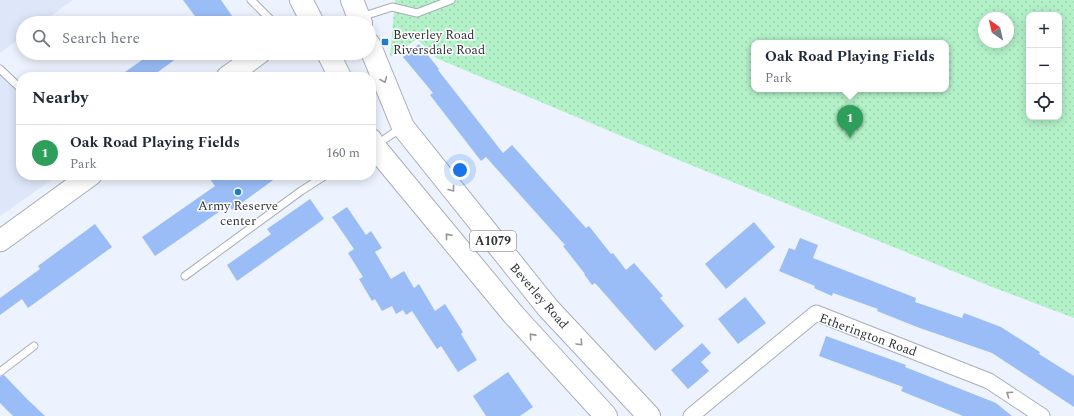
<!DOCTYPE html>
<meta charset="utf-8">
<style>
:root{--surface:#fff;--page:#f6f6f7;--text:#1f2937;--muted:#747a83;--line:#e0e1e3;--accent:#0b8043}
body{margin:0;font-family:Spectral,serif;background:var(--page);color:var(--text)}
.controls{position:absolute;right:12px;top:12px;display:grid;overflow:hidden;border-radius:8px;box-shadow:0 2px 10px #0003}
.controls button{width:36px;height:36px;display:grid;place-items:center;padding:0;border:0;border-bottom:1px solid var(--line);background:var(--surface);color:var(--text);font:20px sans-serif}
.compass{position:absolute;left:978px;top:12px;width:36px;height:36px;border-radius:50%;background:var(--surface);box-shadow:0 2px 10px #0003;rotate:326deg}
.you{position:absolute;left:460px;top:170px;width:14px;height:14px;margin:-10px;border:3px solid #fff;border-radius:50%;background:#1a73e8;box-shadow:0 0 0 6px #1a73e833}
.badge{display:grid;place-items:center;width:26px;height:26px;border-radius:50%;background:var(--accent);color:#fff;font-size:13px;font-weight:700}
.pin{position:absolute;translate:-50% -33px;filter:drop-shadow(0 1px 2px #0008)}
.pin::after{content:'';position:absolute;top:21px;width:14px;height:12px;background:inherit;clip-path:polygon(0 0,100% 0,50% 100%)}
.popup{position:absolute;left:751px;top:40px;width:198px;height:52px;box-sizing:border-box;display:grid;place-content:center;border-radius:8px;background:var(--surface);filter:drop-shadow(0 1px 3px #0005);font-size:13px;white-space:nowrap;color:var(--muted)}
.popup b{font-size:15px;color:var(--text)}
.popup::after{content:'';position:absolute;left:50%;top:100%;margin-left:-8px;border:8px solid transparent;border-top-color:var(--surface)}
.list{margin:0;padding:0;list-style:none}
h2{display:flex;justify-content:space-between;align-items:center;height:52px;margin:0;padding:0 16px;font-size:17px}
h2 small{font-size:13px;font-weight:400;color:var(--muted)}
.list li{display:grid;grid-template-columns:26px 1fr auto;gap:12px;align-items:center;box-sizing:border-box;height:56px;padding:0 16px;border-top:1px solid var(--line)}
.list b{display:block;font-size:15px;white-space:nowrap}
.list p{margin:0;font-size:13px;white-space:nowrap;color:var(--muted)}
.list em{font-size:13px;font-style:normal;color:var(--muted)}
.icon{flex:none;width:22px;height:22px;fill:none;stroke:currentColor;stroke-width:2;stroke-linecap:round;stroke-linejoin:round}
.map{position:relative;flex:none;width:1074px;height:416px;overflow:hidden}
.search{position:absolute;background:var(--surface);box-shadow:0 2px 10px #0003;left:16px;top:16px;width:360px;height:44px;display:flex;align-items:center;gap:10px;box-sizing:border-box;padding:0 14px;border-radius:22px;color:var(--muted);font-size:15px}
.panel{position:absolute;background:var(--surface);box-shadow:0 2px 10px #0003;left:16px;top:72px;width:360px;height:108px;border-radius:16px}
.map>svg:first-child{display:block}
</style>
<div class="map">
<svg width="1074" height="416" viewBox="0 0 1074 416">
<defs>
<pattern id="park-dots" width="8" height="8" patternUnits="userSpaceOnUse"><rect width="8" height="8" fill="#b3f1c9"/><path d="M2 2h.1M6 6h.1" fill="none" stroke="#9acfad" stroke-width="1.8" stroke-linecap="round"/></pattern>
</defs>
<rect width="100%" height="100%" fill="#edf3fe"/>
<!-- built -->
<g fill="#dde7f9">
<path d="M0,0H73L41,23H23V36L0,53Z"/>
<path d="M0,63L21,83V175H59L0,216Z"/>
</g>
<!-- park -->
<path fill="url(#park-dots)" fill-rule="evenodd" d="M395,0H1074V318L992,287L676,159L436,58L417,39L390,57ZM1029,15H1059V117H1029ZM984,18H1008V42H984ZM754,43H946V89H754Z"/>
<!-- building -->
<g fill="#9abdf7">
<path d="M183,0H221L232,16L222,23H200Z"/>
<path d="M419,44L439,69L438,70L503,153L512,145L586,228L589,226L611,254L613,253L626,270L634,263L663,296L660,298L684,326L655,351L595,283L592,285L584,274H585L563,246L565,245L486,157L481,161L430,95L433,93L403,57Z"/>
<path d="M152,53H184L151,77H118Z"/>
<path d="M207,175H280L232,210L229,205L155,256L142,237L215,186Z"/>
<path d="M310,199L324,219L237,281L227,265L271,234L267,229Z"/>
<path d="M347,207L366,235L371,231L382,248L375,252L391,279L404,271L414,288L419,284L435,311L445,304L463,332L461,334L477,360L458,372L441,346L437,349L412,311L406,315L403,310L396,314L392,306L382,311L375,299L372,301L359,279L363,277L348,253L354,249L332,217Z"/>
<path d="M754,222L775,247L726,289L705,264Z"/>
<path d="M95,224L112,247L28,308L22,299L0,315V298L40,269L38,266Z"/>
<path d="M800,238L818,245L813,258L916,298L915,302L962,318L964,313L1001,327L1040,352L1039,354L1074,376V407L992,353L917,327L877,311L878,309L833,293L832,296L814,288L815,286L779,271L789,248L795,250Z"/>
<path d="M745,297L766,323L738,344L718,319Z"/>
<path d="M826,336L906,365L905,367L996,403L1012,416H963L901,391L903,387L819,356Z"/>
<path d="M702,343L711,353L701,362L709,371L688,389L671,370Z"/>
<path d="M508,372L533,407L520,416H486L473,396Z"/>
<path d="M4,375L27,399L45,416H13L0,403V377Z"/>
</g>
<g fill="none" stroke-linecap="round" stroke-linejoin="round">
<defs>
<g id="lane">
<path d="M251,0L274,23"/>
<path d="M361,17L392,7L417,13L451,0"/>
<path d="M0,69L21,89"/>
<path d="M376,145L401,128"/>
<path d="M185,276L301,191L326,175"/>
<path d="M0,372L34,346"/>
</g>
<path id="street" d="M691,416L816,313L989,381L1042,416"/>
<g id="secondary">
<path d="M227,77L260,53"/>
<path d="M0,241L91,175"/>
</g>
<g id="primary">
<path d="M301,0L313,23"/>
<path d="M352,0L361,23"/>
<path d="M369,44L403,127L548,308L649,416"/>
<path d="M328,53L340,77"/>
<path d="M371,140L374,146L513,314L606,416"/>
</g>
</defs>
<!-- lane casing -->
<use href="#lane" stroke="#a8aeb9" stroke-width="9"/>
<!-- street casing -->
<use href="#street" stroke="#a8aeb9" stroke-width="17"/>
<!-- secondary casing -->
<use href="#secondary" stroke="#a8aeb9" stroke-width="23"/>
<!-- primary casing -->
<use href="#primary" stroke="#a8aeb9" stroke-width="24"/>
<!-- lane -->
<use href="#lane" stroke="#fff" stroke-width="7"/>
<!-- street -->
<use href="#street" stroke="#fff" stroke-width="15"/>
<!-- secondary -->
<use href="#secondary" stroke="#fff" stroke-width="21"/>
<!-- primary -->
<use href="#primary" stroke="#fff" stroke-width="22"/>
</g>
<!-- one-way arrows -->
<defs><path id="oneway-chevron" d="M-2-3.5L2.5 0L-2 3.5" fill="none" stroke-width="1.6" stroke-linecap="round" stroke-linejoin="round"/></defs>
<g stroke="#98989b">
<use href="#oneway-chevron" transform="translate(384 80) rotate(68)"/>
<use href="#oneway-chevron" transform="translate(452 189) rotate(52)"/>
<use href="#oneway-chevron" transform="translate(448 236) rotate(-129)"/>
<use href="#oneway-chevron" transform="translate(532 336) rotate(-132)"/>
<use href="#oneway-chevron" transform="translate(580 343) rotate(47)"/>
<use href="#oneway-chevron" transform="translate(1009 394) rotate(-146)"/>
</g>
<!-- markers -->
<g fill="#1e7eca" stroke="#fff" stroke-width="1.5">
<rect x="381" y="38" width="8" height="8" rx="2"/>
<circle cx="238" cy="192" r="4"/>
</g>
<g text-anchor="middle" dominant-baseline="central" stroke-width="3" stroke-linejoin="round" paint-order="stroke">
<!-- shield labels -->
<rect fill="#fff" stroke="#6e7073" stroke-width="1" x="470" y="231" width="46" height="20" rx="3"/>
<g font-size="12" font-weight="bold" fill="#303237">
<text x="493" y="241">A1079</text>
</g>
<!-- poi labels -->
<g font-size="13" fill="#303237" stroke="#fff" text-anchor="start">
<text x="393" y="35">Beverley Road<tspan x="393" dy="15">Riversdale Road</tspan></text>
<text x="238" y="206" text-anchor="middle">Army Reserve<tspan x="238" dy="15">center</tspan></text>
</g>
<!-- street labels -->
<g font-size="13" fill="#303237" stroke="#fff">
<text transform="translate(539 296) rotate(49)">Beverley Road</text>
<text transform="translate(868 335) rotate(20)">Etherington Road</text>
</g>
</g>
</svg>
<div class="controls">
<button>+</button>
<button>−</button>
<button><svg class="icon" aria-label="locate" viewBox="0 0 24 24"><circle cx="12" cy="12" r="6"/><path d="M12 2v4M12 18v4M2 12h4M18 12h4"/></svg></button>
</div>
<svg class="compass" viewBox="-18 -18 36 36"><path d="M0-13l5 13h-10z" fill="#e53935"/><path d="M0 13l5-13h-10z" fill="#747a83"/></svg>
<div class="you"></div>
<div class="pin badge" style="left:850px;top:138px;background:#2e9e5b">1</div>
<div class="popup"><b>Oak Road Playing Fields</b>Park</div>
<div class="search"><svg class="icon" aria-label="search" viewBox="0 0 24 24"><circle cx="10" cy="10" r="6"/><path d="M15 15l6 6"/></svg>Search here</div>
<section class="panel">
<h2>Nearby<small></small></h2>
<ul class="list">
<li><span class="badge" style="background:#2e9e5b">1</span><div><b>Oak Road Playing Fields</b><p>Park</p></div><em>160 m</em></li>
</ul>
</section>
</div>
